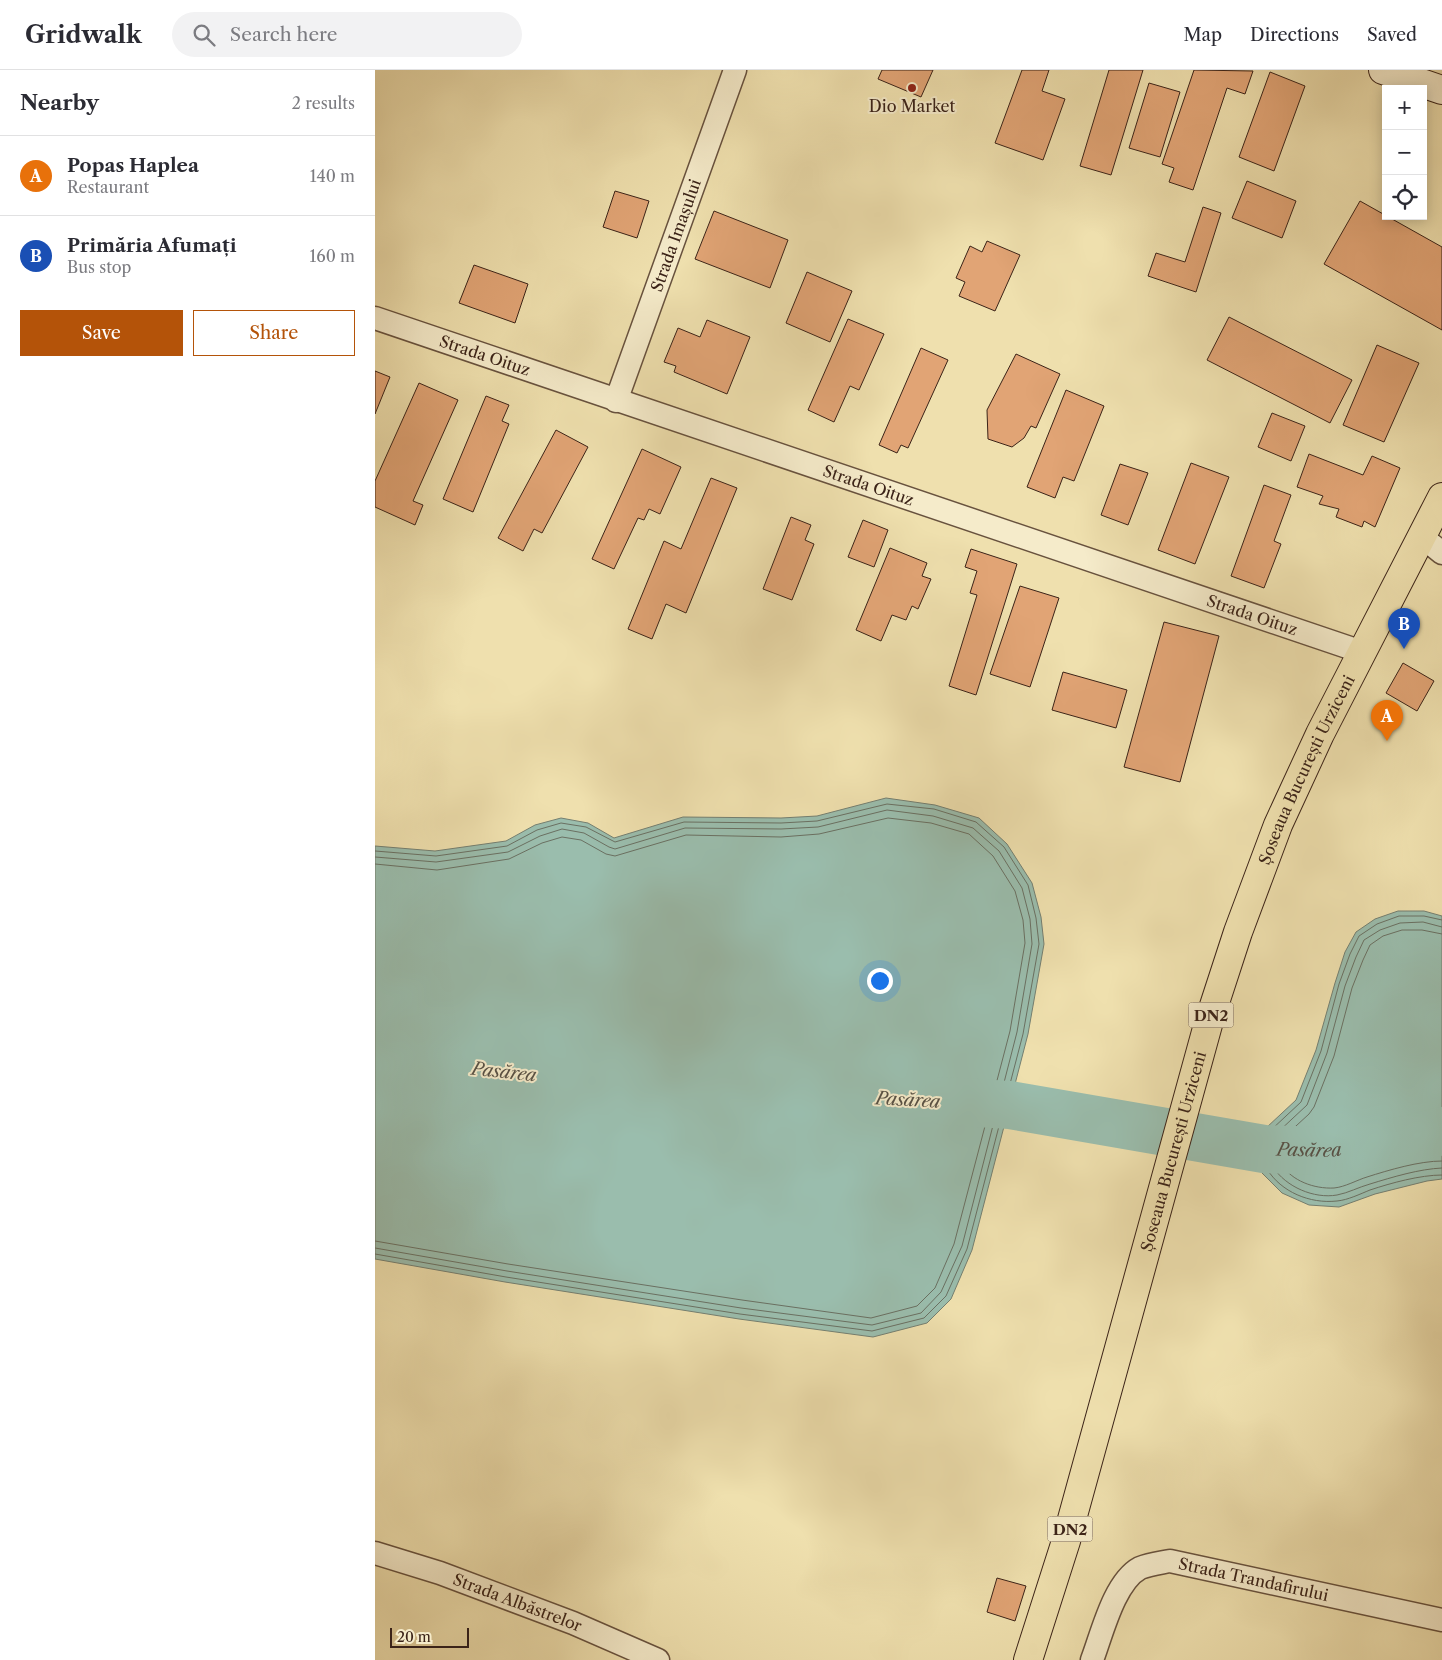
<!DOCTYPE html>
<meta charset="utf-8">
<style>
:root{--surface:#fff;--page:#f2f2f3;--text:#2b2b33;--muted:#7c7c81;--line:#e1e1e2;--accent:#b45309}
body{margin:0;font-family:"Libre Caslon Text",serif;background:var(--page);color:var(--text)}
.controls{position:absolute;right:15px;top:15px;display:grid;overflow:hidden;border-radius:0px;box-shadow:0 2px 12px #0003}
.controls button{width:45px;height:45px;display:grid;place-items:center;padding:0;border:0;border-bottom:1px solid var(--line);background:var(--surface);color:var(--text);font:25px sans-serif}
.scale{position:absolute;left:15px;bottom:12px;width:79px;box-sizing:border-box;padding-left:5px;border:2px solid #3b2318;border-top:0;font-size:14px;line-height:18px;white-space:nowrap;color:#3b2318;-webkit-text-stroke:4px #f5ebca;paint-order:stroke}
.you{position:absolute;left:504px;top:910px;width:18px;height:18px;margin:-12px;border:4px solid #fff;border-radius:50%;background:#1a73e8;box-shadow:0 0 0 8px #1a73e833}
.badge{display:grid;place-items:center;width:32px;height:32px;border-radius:50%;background:var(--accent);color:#fff;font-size:16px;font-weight:700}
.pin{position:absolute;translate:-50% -41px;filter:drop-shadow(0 1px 2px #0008)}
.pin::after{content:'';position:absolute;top:26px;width:18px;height:15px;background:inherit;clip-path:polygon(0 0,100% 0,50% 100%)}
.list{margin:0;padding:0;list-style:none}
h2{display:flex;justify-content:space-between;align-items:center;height:65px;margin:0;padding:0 20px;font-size:21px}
h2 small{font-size:16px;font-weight:400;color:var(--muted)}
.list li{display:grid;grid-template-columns:32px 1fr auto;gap:15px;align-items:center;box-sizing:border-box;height:80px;padding:0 20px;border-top:1px solid var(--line)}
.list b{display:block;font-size:19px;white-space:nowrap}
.list p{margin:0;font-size:16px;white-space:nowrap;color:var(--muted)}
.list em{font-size:16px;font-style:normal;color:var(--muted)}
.actions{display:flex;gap:10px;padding:15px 20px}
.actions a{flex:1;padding:11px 0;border:1px solid var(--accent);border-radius:0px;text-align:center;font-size:18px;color:var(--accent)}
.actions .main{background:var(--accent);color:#fff}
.icon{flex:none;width:28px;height:28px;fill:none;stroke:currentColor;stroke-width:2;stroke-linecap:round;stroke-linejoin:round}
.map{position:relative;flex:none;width:1067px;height:1590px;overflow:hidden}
header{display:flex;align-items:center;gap:30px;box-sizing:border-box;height:70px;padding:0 25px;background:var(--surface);border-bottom:1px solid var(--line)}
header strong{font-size:24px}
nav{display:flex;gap:28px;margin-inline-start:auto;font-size:18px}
.search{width:350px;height:45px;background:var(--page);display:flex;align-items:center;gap:12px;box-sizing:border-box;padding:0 18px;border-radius:28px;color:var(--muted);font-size:19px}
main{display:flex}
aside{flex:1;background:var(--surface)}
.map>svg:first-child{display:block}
</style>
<header>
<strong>Gridwalk</strong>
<div class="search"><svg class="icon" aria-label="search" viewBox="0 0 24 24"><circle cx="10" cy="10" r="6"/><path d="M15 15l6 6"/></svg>Search here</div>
<nav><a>Map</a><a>Directions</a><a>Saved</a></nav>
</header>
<main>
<aside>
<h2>Nearby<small>2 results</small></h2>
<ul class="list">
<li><span class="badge" style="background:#e8710a">A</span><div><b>Popas Haplea</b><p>Restaurant</p></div><em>140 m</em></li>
<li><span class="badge" style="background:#1a4fb4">B</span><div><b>Primăria Afumați</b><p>Bus stop</p></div><em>160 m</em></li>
</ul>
<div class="actions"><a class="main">Save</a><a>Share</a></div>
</aside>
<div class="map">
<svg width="1067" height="1590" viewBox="0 0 1067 1590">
<rect width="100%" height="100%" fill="#efe0ae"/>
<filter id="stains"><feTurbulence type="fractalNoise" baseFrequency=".004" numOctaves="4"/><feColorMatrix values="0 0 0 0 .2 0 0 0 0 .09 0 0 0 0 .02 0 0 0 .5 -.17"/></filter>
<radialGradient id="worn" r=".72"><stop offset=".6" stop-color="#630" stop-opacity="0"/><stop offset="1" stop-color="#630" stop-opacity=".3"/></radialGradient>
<!-- water -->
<g fill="#9abdad" stroke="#747f71">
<path d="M511,728L560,735L604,748L632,774L657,813L666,847L669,874L653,964L597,1180L576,1229L552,1253L498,1267L364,1249L130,1212L0,1189V776L60,781L131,771L160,755L186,748L213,753L239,768L308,747L406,748L442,746Z"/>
<path d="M1023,841H1049L1067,846V1109L1052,1111L1000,1124L964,1137L934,1135L907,1123L886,1102L891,1058L921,1030L941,980L960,913L970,882L981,862L1000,849Z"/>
</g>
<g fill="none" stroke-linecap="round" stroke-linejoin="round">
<!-- shore -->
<g stroke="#6a7062" stroke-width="1">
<path d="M0,781L61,786L132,776L162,760L186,753L211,757L240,772L309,752L406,753L442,751L512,734L559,739L601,752L629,777L653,815L661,848L664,874L648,964L592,1179L571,1226L549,1248L497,1261L365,1244L131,1207L0,1184"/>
<path d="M0,787L61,792L133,782L165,766L187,759L209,763L234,777L240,779L310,758L406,759L443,757L512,740L558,746L598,758L624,781L647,818L655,849L657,874L642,962L587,1176L566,1222L546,1243L497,1255L366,1238L132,1201L0,1178"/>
<path d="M0,794L62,800L134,789L167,773L187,767L206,770L231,784L240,786L311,765L406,767L444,764L513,748L556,753L594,764L618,786L640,821L648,850L650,873L635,961L579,1174L560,1218L542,1236L496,1248L367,1230L133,1194L0,1171"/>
<path d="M1067,850L1049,846H1024L1002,854L984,866L975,884L964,914L946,981L926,1032L896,1060L892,1099C906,1122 935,1134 962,1131C973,1130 985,1124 995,1120C1016,1113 1045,1105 1067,1105"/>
<path d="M1067,857L1048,852L1025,853L1005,860L989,870L981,887L970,916L952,983L932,1035L902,1063L898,1097C911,1117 939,1129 962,1125C973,1123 984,1117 995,1114C1018,1107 1044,1099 1067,1098"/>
<path d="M1067,864L1047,860H1027L1008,866L995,875L988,890L977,918L959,986L939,1037L934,1044L909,1067L906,1094C917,1111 939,1119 959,1118C970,1117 982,1110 992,1107C1014,1100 1044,1091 1067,1091"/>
</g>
<!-- river -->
<path stroke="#9abdad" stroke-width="48" id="s1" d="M569,1031L635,1035L889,1079L954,1081L1031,1070L1067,1061"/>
</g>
<!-- building -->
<g fill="#e1a475" stroke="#3b2318">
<path d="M507,0H558L546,27L503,9Z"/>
<path d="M647,0H674L667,21L690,29L668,90L620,73Z"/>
<path d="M734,0H768L736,105L705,96Z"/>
<path d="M819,0L878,1L870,24L852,18L818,120L794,112L799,98L787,94Z"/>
<path d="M895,2L930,16L899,101L864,87Z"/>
<path d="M774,13L805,22L785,87L754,78Z"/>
<path d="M872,111L921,131L907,168L857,148Z"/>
<path d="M240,121L274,131L262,168L228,157Z"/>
<path d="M985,131L1067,177V260L949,194Z"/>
<path d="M828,137L846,143L821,222L773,206L781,183L810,192Z"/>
<path d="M339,141L413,170L395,218L320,189Z"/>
<path d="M612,171L645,185L620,241L584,226L590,212L581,208L595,176L607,182Z"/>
<path d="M99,195L153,214L140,253L84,233Z"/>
<path d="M432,202L477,221L455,272L411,253Z"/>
<path d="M854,247L977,310L955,353L832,290Z"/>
<path d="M473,249L509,264L484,320L475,316L459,352L433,340Z"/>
<path d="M332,250L375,267L352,324L299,302L301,296L289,292L303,258L325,267Z"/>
<path d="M1002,275L1044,293L1009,372L968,355Z"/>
<path d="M546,278L573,290L533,378L526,375L522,383L504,375Z"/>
<path d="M641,284L685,304L661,358L656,356L649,368L637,377L613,369L612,340Z"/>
<path d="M0,301L15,307L0,344Z"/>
<path d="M44,313L83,330L38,431L48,435L40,455L0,437V411Z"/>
<path d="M691,320L729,336L699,411L688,407L680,428L652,417Z"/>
<path d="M111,326L134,335L127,351L134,354L98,442L68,429Z"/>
<path d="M897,343L930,356L916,391L883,377Z"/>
<path d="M181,360L213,377L167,463L159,459L148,481L123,468Z"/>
<path d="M267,379L306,397L285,444L274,439L269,450L263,448L239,499L217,489Z"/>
<path d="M934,384L988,405L997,386L1025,398L1000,457L989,451L987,457L961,447L964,439L944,434L948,426L922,417Z"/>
<path d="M816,393L854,407L820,494L783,480Z"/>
<path d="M745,394L773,403L753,455L726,445Z"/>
<path d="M336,408L362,418L311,543L291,534L277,569L253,559L289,471L306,479Z"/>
<path d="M889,415L916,425L899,471L906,474L889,518L856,506Z"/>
<path d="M416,447L436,455L430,470L439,474L417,530L388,519Z"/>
<path d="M488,450L513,460L499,497L473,487Z"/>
<path d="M515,478L552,493L547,506L556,509L543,539L537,536L531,550L517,545L506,571L481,560Z"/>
<path d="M596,479L642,494L601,625L574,616L602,525L595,523L602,501L590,497Z"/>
<path d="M645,516L684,528L655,617L615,604Z"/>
<path d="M789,552L844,566L805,712L749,697Z"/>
<path d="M1028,593L1059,611L1042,641L1011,623Z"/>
<path d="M688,602L752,620L741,658L677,640Z"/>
<path d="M622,1508L651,1516L640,1551L612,1542Z"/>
</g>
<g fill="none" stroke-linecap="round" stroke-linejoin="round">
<defs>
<g id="street">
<path id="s2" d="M0,248L987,582"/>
<path id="s3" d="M241,331L360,0"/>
<path d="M1046,466L1067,483"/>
<path id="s4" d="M0,1483L65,1503L198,1553L283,1590"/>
<path id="s5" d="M717,1590C727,1564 739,1512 765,1498C775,1494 785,1493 795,1491L1067,1550"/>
</g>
<path id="secondary" d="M1008,0L1067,20"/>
<g id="highway">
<path id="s6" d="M653,1590L691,1471L834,951L863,862L903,755L945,664L1067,427"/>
</g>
</defs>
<!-- street casing -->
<use href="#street" stroke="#68523e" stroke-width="25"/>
<!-- secondary casing -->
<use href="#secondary" stroke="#3b2318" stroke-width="30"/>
<!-- highway casing -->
<use href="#highway" stroke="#3b2318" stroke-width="30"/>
<!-- street -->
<use href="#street" stroke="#f5ebca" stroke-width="22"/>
<!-- secondary -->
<use href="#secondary" stroke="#f5ebca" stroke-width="28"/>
<!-- highway -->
<use href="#highway" stroke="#efe0ae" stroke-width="28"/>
</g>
<!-- markers -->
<circle fill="#8f2418" stroke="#f5ebca" stroke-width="2" cx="537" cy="18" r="5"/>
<g text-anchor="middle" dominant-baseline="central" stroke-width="4" stroke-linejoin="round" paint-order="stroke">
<!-- shield labels -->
<g fill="#f5ebca" stroke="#735f4d" stroke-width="1">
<rect x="813.5" y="932.5" width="45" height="25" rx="4"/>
<rect x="672.5" y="1446.5" width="45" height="25" rx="4"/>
</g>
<g font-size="15" font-weight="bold" fill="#3b2318">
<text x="836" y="945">DN2</text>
<text x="695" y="1459">DN2</text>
</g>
<!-- poi labels -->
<g font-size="16" fill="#3b2318" stroke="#f5ebca">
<text x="537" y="36">Dio Market</text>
</g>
<!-- street labels -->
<g font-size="16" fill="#3b2318" stroke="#f5ebca">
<text stroke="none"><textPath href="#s3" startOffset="176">Strada Imașului</textPath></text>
<text stroke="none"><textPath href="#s2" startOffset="116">Strada Oituz</textPath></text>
<text stroke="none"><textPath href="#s2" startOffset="521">Strada Oituz</textPath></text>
<text stroke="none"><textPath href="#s2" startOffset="926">Strada Oituz</textPath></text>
<text stroke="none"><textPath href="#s6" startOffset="934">Șoseaua București Urziceni</textPath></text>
<text stroke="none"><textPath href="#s6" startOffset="529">Șoseaua București Urziceni</textPath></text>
<text stroke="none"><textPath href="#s5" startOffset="222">Strada Trandafirului</textPath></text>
<text stroke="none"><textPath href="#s4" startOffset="151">Strada Albăstrelor</textPath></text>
</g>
<!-- water labels -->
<g font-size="18" font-style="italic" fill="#585145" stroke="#f5ebca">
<text transform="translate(129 1002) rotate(6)">Pasărea</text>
<text transform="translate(533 1030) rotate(3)">Pasărea</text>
<text stroke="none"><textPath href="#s1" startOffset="369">Pasărea</textPath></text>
</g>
</g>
<rect width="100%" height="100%" filter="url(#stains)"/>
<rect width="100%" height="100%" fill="url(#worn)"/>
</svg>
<div class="controls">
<button>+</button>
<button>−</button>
<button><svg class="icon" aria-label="locate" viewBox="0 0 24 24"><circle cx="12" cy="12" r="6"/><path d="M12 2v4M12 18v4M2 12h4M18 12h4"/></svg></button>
</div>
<div class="scale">20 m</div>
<div class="you"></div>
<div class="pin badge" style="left:1012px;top:671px;background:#e8710a">A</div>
<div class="pin badge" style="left:1029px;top:579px;background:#1a4fb4">B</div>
</div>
</main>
